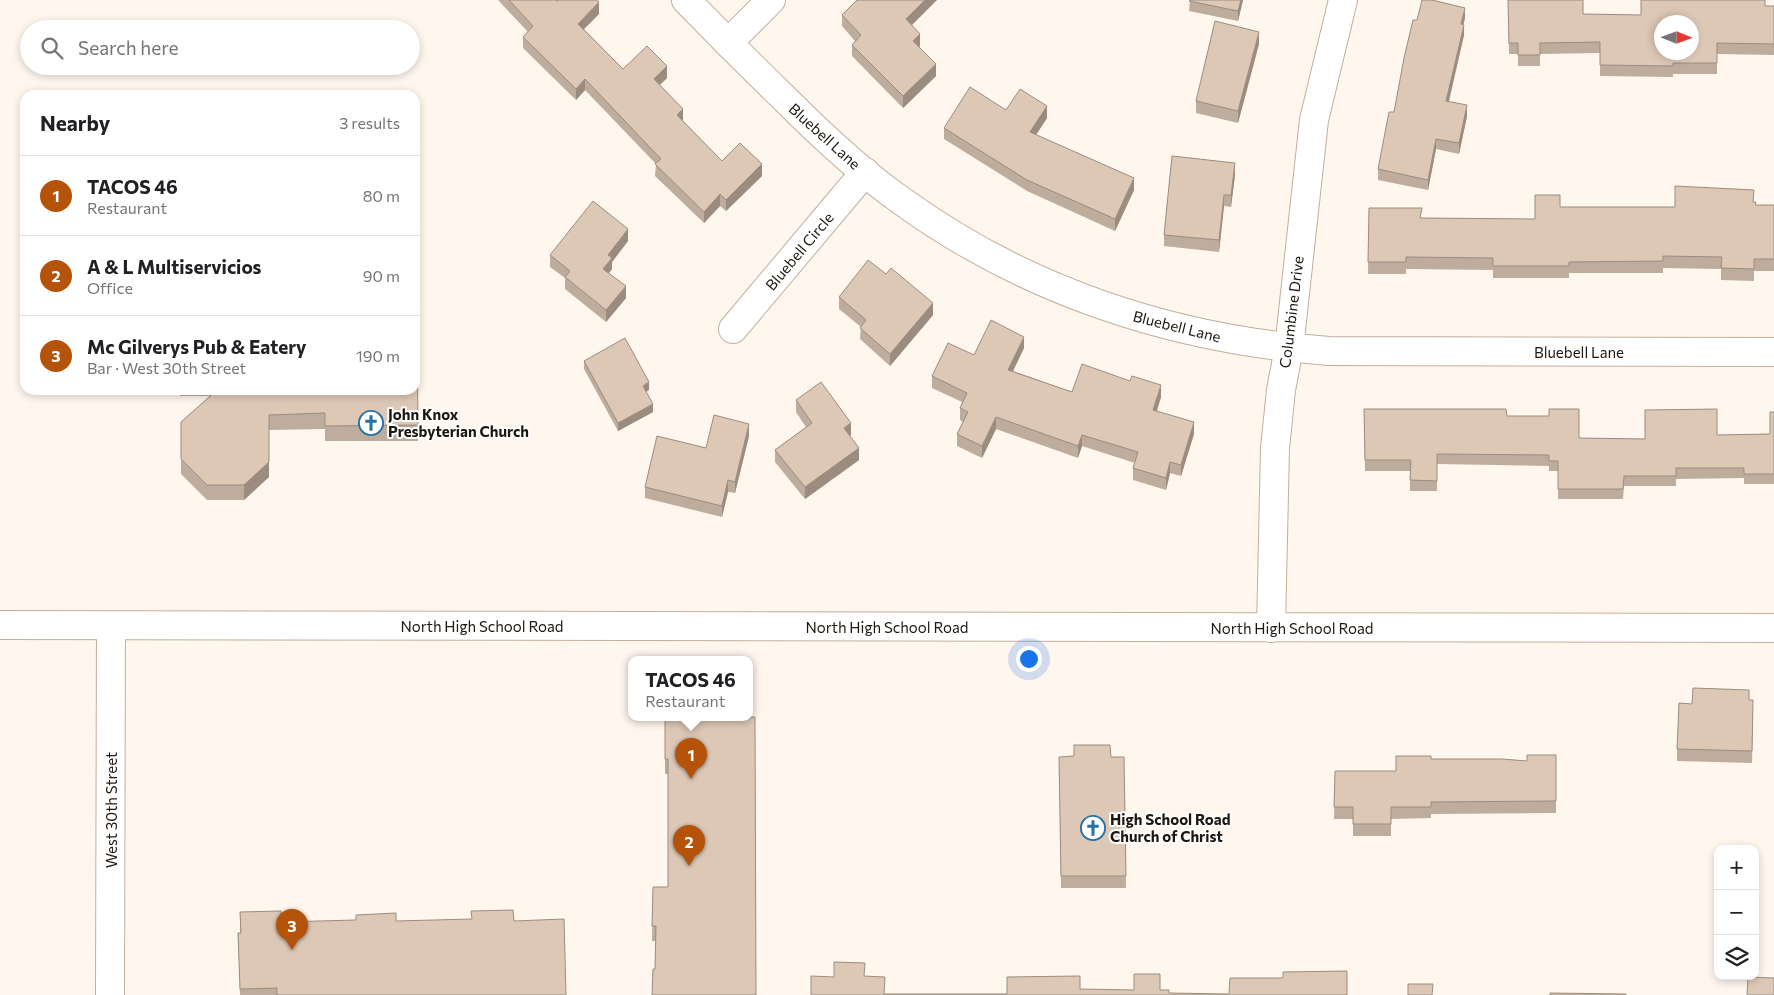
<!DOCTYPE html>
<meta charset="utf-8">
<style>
:root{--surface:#fff;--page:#f2f2f2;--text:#202124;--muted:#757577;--line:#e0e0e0;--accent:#b45309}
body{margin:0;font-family:Commissioner,sans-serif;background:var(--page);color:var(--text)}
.controls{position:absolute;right:15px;bottom:15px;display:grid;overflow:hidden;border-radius:10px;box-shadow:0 2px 8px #0003}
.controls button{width:45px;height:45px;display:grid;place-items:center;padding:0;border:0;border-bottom:1px solid var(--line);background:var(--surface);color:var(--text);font:25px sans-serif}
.compass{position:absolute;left:1654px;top:15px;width:45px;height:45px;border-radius:50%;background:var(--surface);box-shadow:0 2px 8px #0003;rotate:91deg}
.you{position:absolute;left:1028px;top:658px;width:18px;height:18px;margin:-12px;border:4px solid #fff;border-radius:50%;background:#1a73e8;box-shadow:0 0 0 8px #1a73e833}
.badge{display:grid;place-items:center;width:32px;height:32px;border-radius:50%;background:var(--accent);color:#fff;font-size:16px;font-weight:700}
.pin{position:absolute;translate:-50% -41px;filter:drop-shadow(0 1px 2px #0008)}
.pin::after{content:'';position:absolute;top:26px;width:18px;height:15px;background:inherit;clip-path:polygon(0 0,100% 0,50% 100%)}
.popup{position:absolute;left:628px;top:656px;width:125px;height:65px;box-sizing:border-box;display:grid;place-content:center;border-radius:10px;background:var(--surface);filter:drop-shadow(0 1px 4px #0005);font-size:16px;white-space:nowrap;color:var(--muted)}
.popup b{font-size:19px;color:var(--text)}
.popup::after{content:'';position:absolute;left:50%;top:100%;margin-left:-10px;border:10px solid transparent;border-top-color:var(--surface)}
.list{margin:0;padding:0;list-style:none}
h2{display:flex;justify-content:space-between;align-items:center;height:65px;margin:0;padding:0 20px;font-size:21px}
h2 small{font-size:16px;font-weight:400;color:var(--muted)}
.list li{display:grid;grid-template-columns:32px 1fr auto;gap:15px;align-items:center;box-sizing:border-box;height:80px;padding:0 20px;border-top:1px solid var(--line)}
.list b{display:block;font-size:19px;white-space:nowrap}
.list p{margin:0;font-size:16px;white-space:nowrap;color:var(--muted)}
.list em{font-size:16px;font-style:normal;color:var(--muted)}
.icon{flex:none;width:28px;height:28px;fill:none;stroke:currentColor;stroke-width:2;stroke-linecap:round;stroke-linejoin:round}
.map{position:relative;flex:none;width:1774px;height:995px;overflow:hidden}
.search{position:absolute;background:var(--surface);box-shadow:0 2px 8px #0003;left:20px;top:20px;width:400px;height:55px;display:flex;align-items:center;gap:12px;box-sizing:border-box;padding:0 18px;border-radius:28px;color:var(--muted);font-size:19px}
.panel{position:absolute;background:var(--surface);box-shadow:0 2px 8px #0003;left:20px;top:90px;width:400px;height:305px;border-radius:15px}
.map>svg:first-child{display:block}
</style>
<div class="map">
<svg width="1774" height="995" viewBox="0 0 1774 995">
<rect width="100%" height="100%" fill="#fff6ee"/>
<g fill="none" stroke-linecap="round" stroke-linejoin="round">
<defs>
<g id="minor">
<path d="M686,0C719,34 752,67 785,99C821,135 858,170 899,199C1025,291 1174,340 1329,351L1774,352"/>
<path d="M728,43L771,0"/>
<path d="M733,329L865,172"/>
<path d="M0,625L1774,628"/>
<path d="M1271,628L1275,448L1281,390L1289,348L1314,120L1343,0"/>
<path d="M110,995L111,626"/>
</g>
</defs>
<!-- minor casing -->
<use href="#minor" stroke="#c3ae9c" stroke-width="30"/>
<!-- minor -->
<use href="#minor" stroke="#fff" stroke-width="28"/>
</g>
<!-- wall -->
<g fill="#beac9d">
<path d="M498,0H556L557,1L599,14L584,29L623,69L667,78L660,85L683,120L682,121L722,161L762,176L726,211L720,206L704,223L655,176L656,164L585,90L576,100L523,48V37L528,32Z"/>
<path d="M1190,0H1243L1238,21L1189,11Z"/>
<path d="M1508,0L1583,14L1641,15L1765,6H1774V55L1717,54V74H1673V77L1600,76V53L1540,54V66H1518V54H1509Z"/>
<path d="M842,15L912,25L920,46L919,47L936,76L903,108L852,56V45L855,41L842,26Z"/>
<path d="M1465,18L1463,25L1464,35L1449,102L1467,116L1459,154L1436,149L1428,190L1378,180V169L1394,112L1417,20Z"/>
<path d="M1259,44L1238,123L1196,113V101Z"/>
<path d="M1006,110L1047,118L1036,135L1134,190L1115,231L1027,191L944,139V128Z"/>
<path d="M1235,175L1231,207L1224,206L1219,252L1164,246V235Z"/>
<path d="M1754,202L1755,205H1774V271H1754V281L1721,280V269L1663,268V273H1569V278H1493V270L1406,269V274H1368L1369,208L1422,218L1535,219L1560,207H1675Z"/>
<path d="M628,241L612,262V269L609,273L626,298L606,322L565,289V278L550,267V255Z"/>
<path d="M839,297L933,315L890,366L860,339L861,327L839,309Z"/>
<path d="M417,321L418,441H325V429L269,430V477L244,500H207L181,474V422L210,396H180V390H415Z"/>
<path d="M1024,348L1013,371L1072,392L1161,397L1157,411L1194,434L1181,476L1170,473L1166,490L1133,480V468L1135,463L1082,446L1078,458L996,429L982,458L957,446V434L963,422L960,420V408L962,402L932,388V376L974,355Z"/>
<path d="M584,361L649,390L646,392L653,412L618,431L584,369Z"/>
<path d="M796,400L851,435H850L859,460L805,499L775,462V450L806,427L796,412Z"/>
<path d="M1364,409L1507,416L1579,438L1645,439L1717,435L1770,434L1774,412V484H1744V478L1676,479V486H1624L1623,499H1558V471H1549V466L1437,464V491H1410V471H1365Z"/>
<path d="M749,436L735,493L728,492L722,517L645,498V487L706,448Z"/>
<path d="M1749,700L1753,712L1752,763L1677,761V749L1692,704Z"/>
<path d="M750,718L655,969L656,941H652L653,887H668V774H665V720Z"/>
<path d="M1556,755V813L1431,814V818L1391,819V836H1353V819H1334L1335,771H1396L1431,759L1527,761Z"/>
<path d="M1059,757H1124L1126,888H1061Z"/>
<path d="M240,912L281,922L514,921L566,995H240L238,933H240Z"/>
</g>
<!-- shaded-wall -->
<g fill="#9b8c7f">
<path d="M925,0H937L906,31V19Z"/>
<path d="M1241,0H1243L1238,21V11Z"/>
<path d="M599,2V14L578,35V24Z"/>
<path d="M1465,8V18L1461,34V24Z"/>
<path d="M1464,25V35L1446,112V101Z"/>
<path d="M1259,32V44L1238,123V111Z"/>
<path d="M920,34V46L913,53V41Z"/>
<path d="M936,64V76L903,108V96Z"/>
<path d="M667,66V78L654,90V79Z"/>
<path d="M585,79V90L576,100V89Z"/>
<path d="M1467,105V116L1459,154V143Z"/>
<path d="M1047,106V118L1030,144V132Z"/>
<path d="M683,109V120L677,127V115Z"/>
<path d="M1436,139V149L1428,190V180Z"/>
<path d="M1235,163V175L1231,207V195Z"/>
<path d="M762,164V176L726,211V200Z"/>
<path d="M1134,178V190L1115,231V219Z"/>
<path d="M720,194V206L704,223V212Z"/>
<path d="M1224,195V206L1219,252V240Z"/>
<path d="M628,229V241L612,262V269L603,280V269L608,255Z"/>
<path d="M626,286V298L606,322V310Z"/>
<path d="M933,303V315L890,366V354Z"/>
<path d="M1024,337V348L1008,381V370Z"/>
<path d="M649,382V390L643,394V386Z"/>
<path d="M1161,385V397L1153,422V410Z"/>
<path d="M653,404V412L618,431V423Z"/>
<path d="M996,417V429L982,458V446Z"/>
<path d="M1194,422V434L1181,476V465Z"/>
<path d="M851,423V435L844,439V428Z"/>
<path d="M749,424V436L735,493V482Z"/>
<path d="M1082,435V446L1078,458V446Z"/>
<path d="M859,448V460L805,499V487Z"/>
<path d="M269,462V477L244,500V485Z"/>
<path d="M1170,462V473L1166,490V478Z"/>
<path d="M728,480V492L722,517V506Z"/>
</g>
<!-- building -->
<g fill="#ddc8b6" stroke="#9b8c7f" fill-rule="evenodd">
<path d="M509,0H556L557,1L559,0H597L599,2L578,24L623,69L647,46L667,66L654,79L683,109L677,115L722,161L740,143L762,164L726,200L720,194L704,212L655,164L661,159L585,79L576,89L523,37L533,26Z"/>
<path d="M857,0H925L906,19L920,34L913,41L936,64L903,96L852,45L861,35L842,15Z"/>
<path d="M1190,0H1241L1238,11L1189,1Z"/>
<path d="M1422,0H1432L1465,8L1461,24L1464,25L1446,101L1467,105L1459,143L1436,139L1428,180L1378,169L1389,112H1394L1404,58L1413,20H1417Z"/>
<path d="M1508,0H1583V14L1641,15V0H1765V6H1774V44L1717,43V63H1673V66L1600,65V42L1540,43V55H1518V43H1509ZM1662,22H1692V52H1662Z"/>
<path d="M1215,21L1259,32L1238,111L1196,101Z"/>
<path d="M970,87L1006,110L1020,89L1047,106L1030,132L1134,178L1115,219L1027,180L944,128Z"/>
<path d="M1172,156L1235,163L1231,195H1224L1219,240L1164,235Z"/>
<path d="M1675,186L1754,190L1753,202H1756L1755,205H1774V259H1754V269L1721,268L1722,257L1663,256V261L1569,262V266H1493V258L1406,257V262H1368L1369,208H1422L1420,218L1535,219V195H1560V207H1675Z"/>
<path d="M593,201L628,229L608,255L612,258L603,269L626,286L606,310L565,277L570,271L550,255Z"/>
<path d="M868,260L886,274L891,268L933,303L890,354L860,328L866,320L839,297Z"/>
<path d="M991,320L1024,337L1008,370L1072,392L1082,364L1130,381L1132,376L1161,385L1153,410L1194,422L1181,465L1170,462L1166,478L1133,468L1138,452L1082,435L1078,446L996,417L982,446L957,434L968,412L960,408L967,393L932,376L948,343L974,355Z"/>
<path d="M415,321H417L418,425L325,426V413L269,415V462L244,485H207L181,459V422L217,390H415Z"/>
<path d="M625,338L649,382L643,386L653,404L618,423L584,361Z"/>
<path d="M821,382L851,423L844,428L859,448L805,487L775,450L812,423L796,400Z"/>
<path d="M1364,409H1506L1507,416H1549V409H1579V438L1645,439V410L1717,409V435L1770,434V412H1774V474H1744V468H1676V476H1624L1623,489H1558V461H1549V455L1437,454V481L1410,480L1411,460H1365Z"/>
<path d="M714,415L749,424L735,482L728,480L722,506L645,487L657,436L706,448Z"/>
<path d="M1693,688L1749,690V700H1753L1752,751L1677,749L1679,703L1692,704Z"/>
<path d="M750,717H755L756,995H652L653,969H655L656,926H652L653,887H668V759H665V720H672V718H750Z"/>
<path d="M1074,745H1110L1111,757H1124L1126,876H1061L1059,757L1074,756Z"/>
<path d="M1527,755H1556V801L1431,802V807H1391V824H1353V807H1334L1335,771H1396V756H1431V759H1502L1527,761Z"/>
<path d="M513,910L514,921L564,919L566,995H277V988L240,989L238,933H241L240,912L281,911V922L356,920V915L396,913V921L472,919L471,911Z"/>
<path d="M834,962L865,963L864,976L885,977L884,994H1007V977L1080,976V989L1134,990V974H1160V990H1169V993L1229,994L1230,978H1283V972L1347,971V995H811V976L834,977Z"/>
<path d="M1748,977L1774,978V995H1747Z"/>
<path d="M1408,984H1433L1432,995H1408Z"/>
<path d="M1550,993L1626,994V995H1550Z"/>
</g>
<!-- icons -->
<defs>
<symbol id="church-ring" viewBox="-11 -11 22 22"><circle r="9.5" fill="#fff" stroke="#2672a5" stroke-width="1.5"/><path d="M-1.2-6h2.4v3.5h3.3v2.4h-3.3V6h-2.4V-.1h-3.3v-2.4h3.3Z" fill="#2672a5"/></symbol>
</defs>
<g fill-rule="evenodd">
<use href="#church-ring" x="357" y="409" width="28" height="28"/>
<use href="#church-ring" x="1079" y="814" width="28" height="28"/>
</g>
<g text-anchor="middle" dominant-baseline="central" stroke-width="4" stroke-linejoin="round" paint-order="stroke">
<!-- street labels -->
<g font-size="15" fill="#1e1710" stroke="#fff">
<text transform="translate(825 136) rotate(42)">Bluebell Lane</text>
<text transform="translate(799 251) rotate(-50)">Bluebell Circle</text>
<text transform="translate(1291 312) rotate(-83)">Columbine Drive</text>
<text transform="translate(1177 326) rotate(14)">Bluebell Lane</text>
<text x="1579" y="352">Bluebell Lane</text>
<text x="482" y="626">North High School Road</text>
<text x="887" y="627">North High School Road</text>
<text x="1292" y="628">North High School Road</text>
<text transform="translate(111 810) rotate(-90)">West 30th Street</text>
</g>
<!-- poi labels -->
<g font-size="15" font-weight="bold" fill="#1e1710" stroke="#fff" text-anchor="start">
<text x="388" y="414">John Knox<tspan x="388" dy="17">Presbyterian Church</tspan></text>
<text x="1110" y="819">High School Road<tspan x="1110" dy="17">Church of Christ</tspan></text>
</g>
</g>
</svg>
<div class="controls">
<button>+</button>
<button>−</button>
<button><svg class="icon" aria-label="layers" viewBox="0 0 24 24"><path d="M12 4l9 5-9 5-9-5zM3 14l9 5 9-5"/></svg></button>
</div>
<svg class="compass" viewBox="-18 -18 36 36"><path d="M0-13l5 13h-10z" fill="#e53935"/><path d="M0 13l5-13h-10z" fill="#757577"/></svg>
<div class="you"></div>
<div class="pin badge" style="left:691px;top:779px">1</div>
<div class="popup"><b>TACOS 46</b>Restaurant</div>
<div class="pin badge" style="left:689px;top:866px">2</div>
<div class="pin badge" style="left:292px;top:950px">3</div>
<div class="search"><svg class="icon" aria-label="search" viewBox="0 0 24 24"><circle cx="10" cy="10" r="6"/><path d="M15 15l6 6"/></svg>Search here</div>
<section class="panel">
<h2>Nearby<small>3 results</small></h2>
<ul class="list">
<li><span class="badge">1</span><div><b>TACOS 46</b><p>Restaurant</p></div><em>80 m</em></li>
<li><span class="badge">2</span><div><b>A &amp; L Multiservicios</b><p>Office</p></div><em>90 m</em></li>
<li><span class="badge">3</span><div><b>Mc Gilverys Pub &amp; Eatery</b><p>Bar · West 30th Street</p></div><em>190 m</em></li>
</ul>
</section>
</div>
